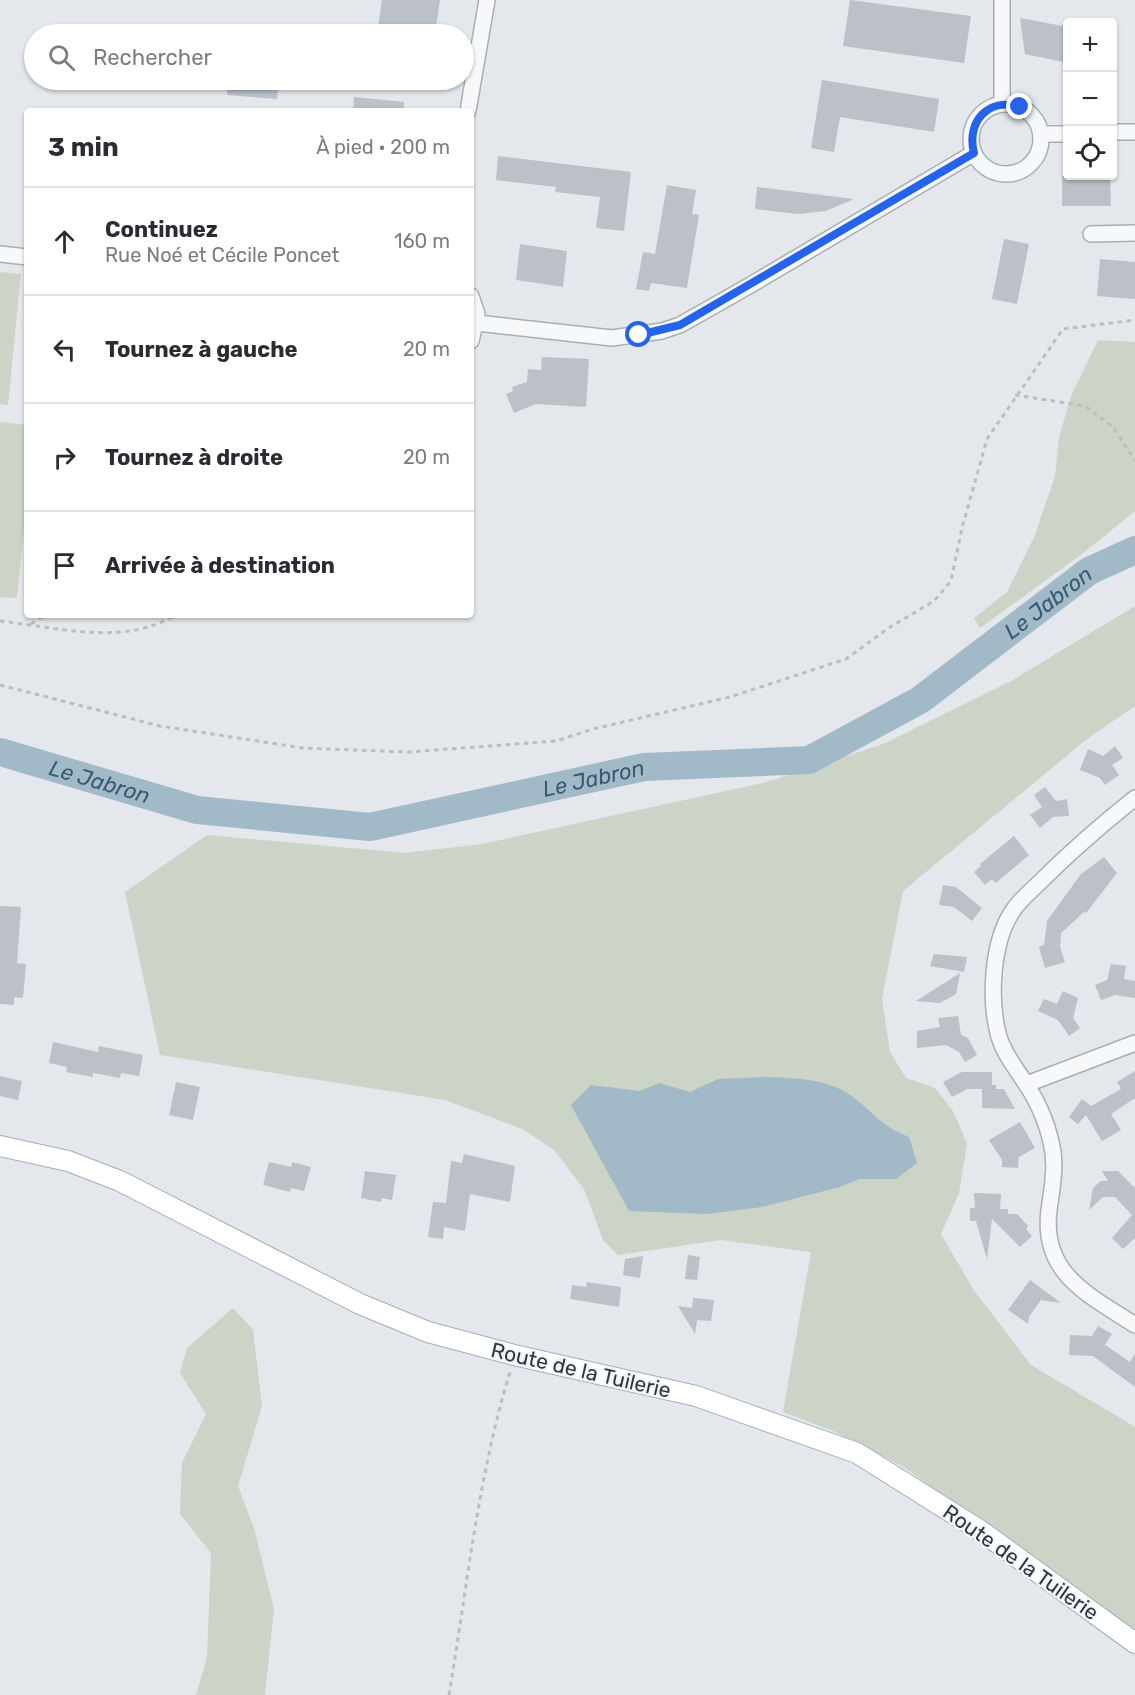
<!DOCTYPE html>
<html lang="fr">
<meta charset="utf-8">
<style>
:root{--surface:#fff;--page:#f2f2f3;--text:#2b2b33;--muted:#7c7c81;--line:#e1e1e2}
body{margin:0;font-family:Rubik,sans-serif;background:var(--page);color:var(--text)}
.controls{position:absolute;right:18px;top:18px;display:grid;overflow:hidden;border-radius:6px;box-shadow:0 2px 4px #0004}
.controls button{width:54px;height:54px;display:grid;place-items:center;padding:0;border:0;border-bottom:2px solid var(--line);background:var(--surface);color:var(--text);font:30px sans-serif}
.stop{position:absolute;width:18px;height:18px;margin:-14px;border:4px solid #2563eb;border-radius:50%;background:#fff}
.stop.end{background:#2563eb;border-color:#fff;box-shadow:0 2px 6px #0008}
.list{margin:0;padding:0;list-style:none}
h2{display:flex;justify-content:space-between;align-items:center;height:78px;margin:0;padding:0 24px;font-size:26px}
h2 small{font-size:20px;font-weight:400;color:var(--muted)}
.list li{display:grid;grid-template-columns:39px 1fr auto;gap:18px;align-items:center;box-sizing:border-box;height:108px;padding:0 24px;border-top:2px solid var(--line)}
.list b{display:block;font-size:22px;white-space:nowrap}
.list p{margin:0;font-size:20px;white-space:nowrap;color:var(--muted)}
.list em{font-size:20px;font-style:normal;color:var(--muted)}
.icon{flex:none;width:33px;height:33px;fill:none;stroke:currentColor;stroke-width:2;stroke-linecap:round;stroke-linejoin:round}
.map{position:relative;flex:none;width:1135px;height:1695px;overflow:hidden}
.search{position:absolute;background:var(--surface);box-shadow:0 2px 4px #0004;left:24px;top:24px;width:450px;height:66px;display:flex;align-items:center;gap:15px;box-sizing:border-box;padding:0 21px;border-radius:33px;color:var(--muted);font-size:22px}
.panel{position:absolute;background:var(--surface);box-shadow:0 2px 4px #0004;left:24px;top:108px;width:450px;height:510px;border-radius:6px}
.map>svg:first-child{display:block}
</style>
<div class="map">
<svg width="1135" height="1695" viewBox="0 0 1135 1695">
<rect width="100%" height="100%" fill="#e4e7eb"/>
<!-- green -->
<g fill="#cbd4c6">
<path d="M0,272L21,274L8,405L0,404Z"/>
<path d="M1098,340L1135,342V511L1082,554L980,628L974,618L1007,592L1035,535L1055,476L1059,437L1072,394Z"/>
<path d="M0,422L27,425V500L17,598L0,597Z"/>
<path d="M1135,606V706L1087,739L903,891L882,999L890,1052L906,1078L935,1088L953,1111L967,1144L959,1193L941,1234L973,1289L1031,1365L1135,1427V1632L902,1466L833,1431L783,1412L811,1252L721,1240L618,1255L603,1240L584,1189L555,1151L523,1129L445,1100L160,1055L125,892L207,835L405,853L482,844L767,782L883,744L1011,681Z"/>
<path d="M233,1308L253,1330L262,1406L238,1486L254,1528L274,1609L265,1695H196L207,1657L211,1553L180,1514L182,1463L206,1414L180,1373L187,1348Z"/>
</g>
<!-- water -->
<path fill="#a2b9c8" d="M764,1077C793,1078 828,1078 853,1097C876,1115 880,1125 909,1137L917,1163L896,1179H860L840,1187L762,1207L707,1214L629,1211L571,1105L591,1085L640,1091L659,1083L690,1092L718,1079Z"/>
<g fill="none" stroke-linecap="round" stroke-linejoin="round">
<!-- river -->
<path stroke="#a2b9c8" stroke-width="28" id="s1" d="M0,752L197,810L370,827L644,767L809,760L920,700L1089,571L1135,550"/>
</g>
<!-- building -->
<g fill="#bbc1c7">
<path d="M382,0H440L435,34H377Z"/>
<path d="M850,0L971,16L964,63L843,46Z"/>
<path d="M1020,18L1068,27V63L1025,54Z"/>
<path d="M229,80H279L277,99L227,95Z"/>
<path d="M822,80L939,99L934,132L840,117L834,152L811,148Z"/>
<path d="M354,97L404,102V111H353Z"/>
<path d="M498,156L631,172L624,231L596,228L600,197L555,192L556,187L496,180Z"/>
<path d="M1062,176H1110L1111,206H1062Z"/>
<path d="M667,185L696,190L692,214L699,215L687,288L651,283L649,291L636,289L643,252L655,254Z"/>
<path d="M757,187L854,199L826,211L798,214L755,209Z"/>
<path d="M1004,239L1029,244L1017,304L992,299Z"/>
<path d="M520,244L567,251L563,287L516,280Z"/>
<path d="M1100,259L1135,262V299L1097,296Z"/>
<path d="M542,357L589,359L586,407L536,404L514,413L506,394L513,391L512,387L527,382L528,369L541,370Z"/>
<path d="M1115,746L1123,758L1112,765L1119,775L1105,785L1100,778L1080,770L1088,749L1103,756Z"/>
<path d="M1045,787L1056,801L1067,799L1069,816L1053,817L1040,828L1030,815L1042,807L1034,795Z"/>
<path d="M1014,836L1029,855L996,883L992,879L985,885L974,872L981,866L980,864Z"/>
<path d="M1104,857L1117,873L1086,913L1084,912L1061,933L1060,947L1065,962L1045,968L1039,947L1044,945L1047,921L1081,874Z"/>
<path d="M943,885L956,887L982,908L972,921L954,907L939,905Z"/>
<path d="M0,906L21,907L17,963L26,964L23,998L14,997V1005L0,1004Z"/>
<path d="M934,954L967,957L964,972L930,966Z"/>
<path d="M1111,964L1126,966L1124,979L1135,981V998L1115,995L1101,1000L1095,985L1107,980Z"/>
<path d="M960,973L956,994L940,1003L916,1001Z"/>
<path d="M1063,991L1078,998L1073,1018L1080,1028L1069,1036L1058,1020L1038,1011L1044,999L1057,1004Z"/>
<path d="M958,1016L961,1035L968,1038L977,1055L965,1062L959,1052L946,1045L917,1048V1031L940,1027L938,1018Z"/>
<path d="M53,1042L98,1052L99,1046L143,1055L139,1076L121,1073L120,1078L93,1073V1077L66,1072L67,1067L49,1063Z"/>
<path d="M1135,1071V1098L1111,1114L1121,1130L1102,1141L1086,1115L1078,1124L1069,1117L1082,1099L1091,1106L1121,1089L1117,1082Z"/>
<path d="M962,1072H992V1085H996V1089H1004L1015,1109L982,1108V1089H967L952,1097L943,1082Z"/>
<path d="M0,1076L22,1081L18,1100L0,1096Z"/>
<path d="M176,1082L200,1087L193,1120L169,1115Z"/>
<path d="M1020,1122L1035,1148L1019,1157L1018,1168L1002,1167V1160L989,1140Z"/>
<path d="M464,1154L515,1166L510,1202L470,1194L465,1231L444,1227L443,1239L428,1237L433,1202L446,1203L451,1161L462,1163Z"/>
<path d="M269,1162L291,1167L292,1162L311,1167L304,1191L291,1188L290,1192L263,1185Z"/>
<path d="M365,1171L396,1175L392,1200L382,1198L381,1202L361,1198Z"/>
<path d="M1102,1171H1118L1135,1188V1238L1123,1249L1112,1238L1132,1215L1115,1197H1103L1089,1210L1093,1188L1101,1181H1108Z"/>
<path d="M974,1193L1001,1194L1000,1209H1008V1214H1017L1028,1226L1026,1229L1032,1236L1020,1247L992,1219L987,1259L976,1221H970V1208H975Z"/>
<path d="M688,1255L700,1257L697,1280L685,1279Z"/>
<path d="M643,1256L640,1278L623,1275L625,1259Z"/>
<path d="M1030,1280L1061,1303L1041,1300L1029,1317L1028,1324L1008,1310Z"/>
<path d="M587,1282L621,1287L619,1307L570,1299L572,1285L586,1287Z"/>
<path d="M693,1298L714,1300L711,1321L697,1320L695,1334L678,1306L692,1308Z"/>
<path d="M1098,1326L1112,1334L1105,1345L1130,1362L1135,1353V1387L1093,1356L1069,1355L1070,1335L1092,1336Z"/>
</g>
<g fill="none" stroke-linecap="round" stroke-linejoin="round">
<defs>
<g id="minor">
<path d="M1002,104V0"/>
<circle cx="1006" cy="139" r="35"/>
<path d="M468,111L487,0"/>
<path d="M1112,132H1135"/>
<path d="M1041,134H1068"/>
<path d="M1091,234L1135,233"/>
<path d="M0,254L27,257"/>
<path d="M471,296L477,314L471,341"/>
<path d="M477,323L612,338L662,331L680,325L747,287L974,153"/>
<path d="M1135,798C1101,825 1070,852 1039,883C1031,891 1021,899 1014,909C991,941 989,1001 999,1037C1005,1056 1016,1068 1026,1084C1037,1100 1047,1123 1051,1142C1057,1165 1052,1188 1049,1210C1041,1274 1089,1295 1135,1325"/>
<path d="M1027,1084L1135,1043"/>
</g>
<path id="major" d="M0,1146L68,1161L120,1181L360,1304L428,1332L514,1355L696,1396L857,1453L981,1531L1135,1643"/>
</defs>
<!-- minor casing -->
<use href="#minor" stroke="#a9afb5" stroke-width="18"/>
<!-- major casing -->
<use href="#major" stroke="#a4adb6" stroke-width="22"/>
<!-- path -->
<g stroke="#babec2" stroke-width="3" stroke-dasharray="4.5 4.5" stroke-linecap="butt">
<path d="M1015,395L1085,406L1113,427L1135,461"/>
<path d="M0,621C56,627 124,647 175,615"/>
<path d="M31,624L45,615"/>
<path d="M0,685L160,726L303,748L408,752L556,741L593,729L730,697L846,659L887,629L934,601L951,581L962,528L987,439L1063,329L1135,320"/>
<path d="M449,1695C467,1588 478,1476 510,1372"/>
</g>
<!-- minor -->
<use href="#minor" stroke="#f6f8f9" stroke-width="15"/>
<!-- major -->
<use href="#major" stroke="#fff" stroke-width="20"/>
</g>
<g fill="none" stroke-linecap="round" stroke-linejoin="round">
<!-- route -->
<path stroke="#2563eb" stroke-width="8" d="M639,335L680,325L974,153C966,122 988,97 1020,107"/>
</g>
<g text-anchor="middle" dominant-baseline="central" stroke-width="4.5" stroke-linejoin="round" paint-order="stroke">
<!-- street labels -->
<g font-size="21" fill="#2d3742" stroke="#f3f6f8">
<text transform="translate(581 1370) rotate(13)">Route de la Tuilerie</text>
<text transform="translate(1021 1562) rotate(35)">Route de la Tuilerie</text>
</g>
<!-- water labels -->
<g font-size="22" font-style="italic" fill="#395a73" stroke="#f3f6f8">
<text stroke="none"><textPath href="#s1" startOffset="1112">Le Jabron</textPath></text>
<text stroke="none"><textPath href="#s1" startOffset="608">Le Jabron</textPath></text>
<text stroke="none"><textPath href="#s1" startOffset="104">Le Jabron</textPath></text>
</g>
</g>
</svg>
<div class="controls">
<button>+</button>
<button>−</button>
<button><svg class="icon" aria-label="locate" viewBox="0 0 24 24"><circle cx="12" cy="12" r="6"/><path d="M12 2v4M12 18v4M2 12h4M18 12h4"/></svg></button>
</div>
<div class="stop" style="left:639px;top:335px"></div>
<div class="stop end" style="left:1020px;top:107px"></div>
<div class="search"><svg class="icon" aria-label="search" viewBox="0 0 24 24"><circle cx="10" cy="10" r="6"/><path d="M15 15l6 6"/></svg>Rechercher</div>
<section class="panel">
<h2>3 min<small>À pied · 200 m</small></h2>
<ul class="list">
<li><svg class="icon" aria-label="ahead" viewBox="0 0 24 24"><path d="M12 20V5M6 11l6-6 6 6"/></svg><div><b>Continuez</b><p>Rue Noé et Cécile Poncet</p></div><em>160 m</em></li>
<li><svg class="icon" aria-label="left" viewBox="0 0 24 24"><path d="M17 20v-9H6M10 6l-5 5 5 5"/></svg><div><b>Tournez à gauche</b></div><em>20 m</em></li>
<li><svg class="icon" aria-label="right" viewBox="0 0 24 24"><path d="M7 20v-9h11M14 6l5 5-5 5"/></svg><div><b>Tournez à droite</b></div><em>20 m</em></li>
<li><svg class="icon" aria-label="arrive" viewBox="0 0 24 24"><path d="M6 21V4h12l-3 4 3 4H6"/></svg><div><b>Arrivée à destination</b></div></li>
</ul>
</section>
</div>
